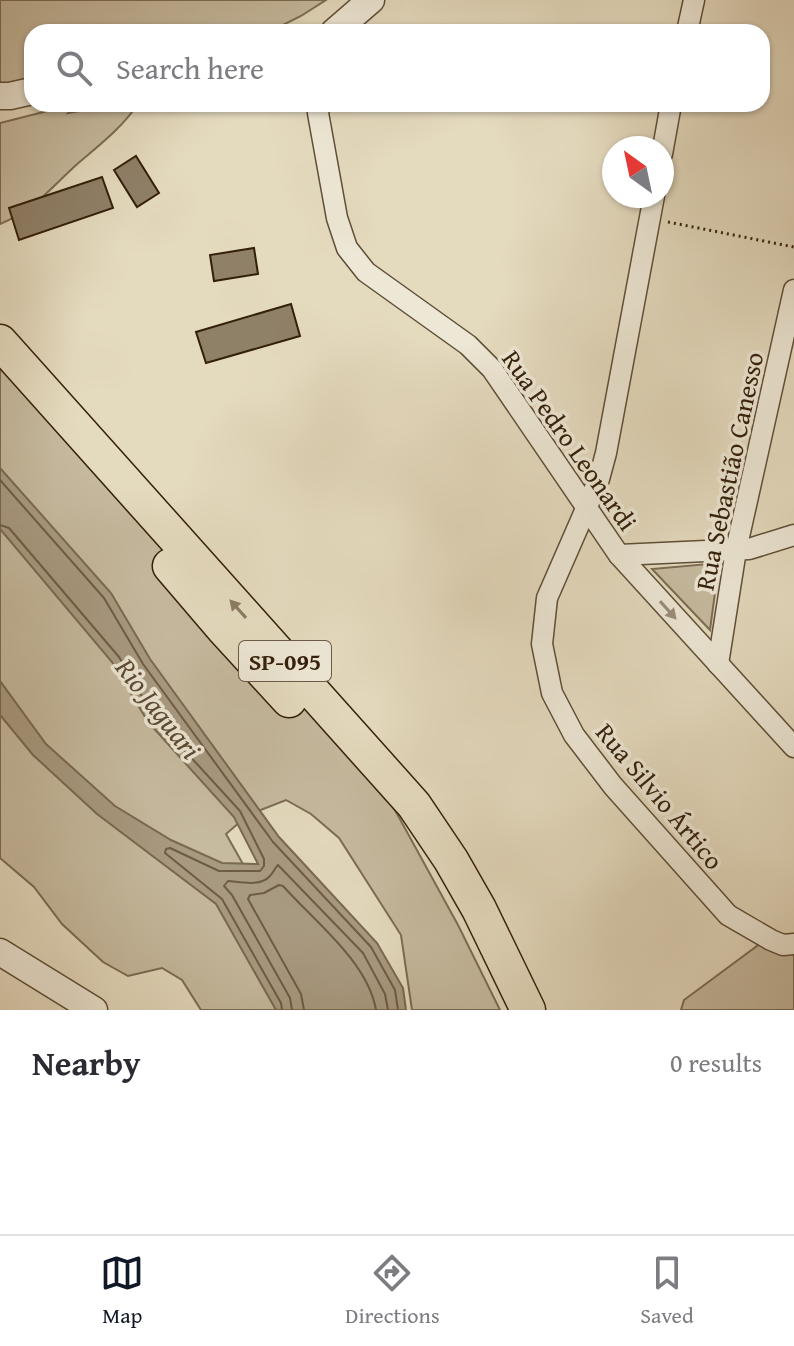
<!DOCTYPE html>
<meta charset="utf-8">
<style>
:root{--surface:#fff;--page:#f2f2f3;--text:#2b2b33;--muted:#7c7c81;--line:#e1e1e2;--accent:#111827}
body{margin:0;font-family:"Gentium Book Plus",serif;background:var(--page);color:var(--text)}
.compass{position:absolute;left:602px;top:136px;width:72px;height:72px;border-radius:50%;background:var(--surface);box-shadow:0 2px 6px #0004;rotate:327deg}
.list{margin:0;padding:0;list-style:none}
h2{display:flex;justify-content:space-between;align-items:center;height:104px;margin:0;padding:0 32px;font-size:34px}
h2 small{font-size:26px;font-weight:400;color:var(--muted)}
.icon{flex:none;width:44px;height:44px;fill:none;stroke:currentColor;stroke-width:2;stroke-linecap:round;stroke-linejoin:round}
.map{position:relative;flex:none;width:794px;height:1010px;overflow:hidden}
.search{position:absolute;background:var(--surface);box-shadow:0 2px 6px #0004;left:24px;right:24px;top:24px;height:88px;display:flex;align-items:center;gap:20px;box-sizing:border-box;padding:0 28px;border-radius:24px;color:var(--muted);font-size:30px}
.sheet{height:224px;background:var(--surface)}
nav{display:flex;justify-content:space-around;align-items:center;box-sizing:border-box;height:112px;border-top:2px solid var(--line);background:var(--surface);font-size:22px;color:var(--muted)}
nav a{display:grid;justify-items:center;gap:4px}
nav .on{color:var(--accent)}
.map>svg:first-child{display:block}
</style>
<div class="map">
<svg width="794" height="1010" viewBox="0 0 794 1010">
<rect width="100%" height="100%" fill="#e4dabe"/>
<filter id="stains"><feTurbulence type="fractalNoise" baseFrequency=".0025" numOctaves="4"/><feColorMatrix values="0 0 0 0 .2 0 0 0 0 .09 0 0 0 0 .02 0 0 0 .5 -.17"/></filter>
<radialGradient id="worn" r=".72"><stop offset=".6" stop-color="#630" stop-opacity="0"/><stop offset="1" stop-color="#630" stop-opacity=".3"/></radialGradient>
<!-- green -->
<g fill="#c6ba9f" stroke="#7c6c54" stroke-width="2">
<path d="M0,0H326L301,16L269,32H32V86L0,91Z"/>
<path d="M75,104L68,113L119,104H138C121,129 98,146 75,166C50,189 33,211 0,224V123Z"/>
<path d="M0,354L373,770L458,925L500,1010H412L401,935L339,838L311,814L286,800L248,815L226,834L261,896L331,1010H201L182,980L162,968L128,976L103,962L62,924L34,887L0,858Z"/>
<path d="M719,563L710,630L652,569Z"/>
<path d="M765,940L794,955V1010H681L684,1000Z"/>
</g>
<!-- water -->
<path fill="#a89a81" stroke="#796951" stroke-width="2" d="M0,468L111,593L150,659L279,837L377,943L403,988L406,1010H276L216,904L97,814L33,755L0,715V681L46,744L115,806L171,840L222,863L258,864L234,817L148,722L112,662L0,529Z"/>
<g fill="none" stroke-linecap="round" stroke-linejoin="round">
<!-- shore -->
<g stroke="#6e5c46" stroke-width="2">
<path d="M0,480L104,598L143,664L273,842L371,947L395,990L398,1010"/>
<path d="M0,525L9,528L119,657L154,717L240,811L264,859V866L260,871H219L170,848L166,849L165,853L222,899L281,1003L282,1010"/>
<path d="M292,1010L290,998L232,895L224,886L228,881C241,882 260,887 270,876C273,873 275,868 278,865L363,953L385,994L388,1010"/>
<path d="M304,1010L301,994L248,899L250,895L264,893L279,885L283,886C314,921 368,962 376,1010"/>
</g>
</g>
<!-- building -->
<g fill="#8f8068" stroke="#331f0a" stroke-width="2">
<path d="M136,156L159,193L137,207L114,170Z"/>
<path d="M102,177L113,208L19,240L9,208Z"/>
<path d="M254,248L258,274L214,281L210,255Z"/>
<path d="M291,304L300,336L206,363L196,332Z"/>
</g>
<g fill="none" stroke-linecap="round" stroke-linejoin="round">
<defs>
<g id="minor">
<path d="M687,32L694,0"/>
<path d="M320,104L318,113L337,218L347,248L366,272L468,345L492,369L619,555L794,747"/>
<path d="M662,154L671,104"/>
<path d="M654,196L606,453L599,479L547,598L542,644L552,693L574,735L613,786L728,915L771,940L783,945L794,944"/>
<path d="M619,555L749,549L794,535"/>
<path d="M718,664L736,550L794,290"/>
</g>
<g id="tertiary">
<path d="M334,32L371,0"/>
<path d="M0,96H10L32,91"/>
<path d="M0,952L94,1010"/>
</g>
<g id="primary">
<path d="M0,342L414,805L451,860L479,909L528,1010"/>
<path d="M170,566L223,628L289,700"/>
</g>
</defs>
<!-- minor casing -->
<use href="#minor" stroke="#5f4e37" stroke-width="23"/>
<!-- tertiary casing -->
<use href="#tertiary" stroke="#5f4e37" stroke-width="29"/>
<!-- primary casing -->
<use href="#primary" stroke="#331f0a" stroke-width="37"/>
<!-- path -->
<path stroke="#331f0a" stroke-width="3" stroke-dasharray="2 4" stroke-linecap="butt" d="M668,222L794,247"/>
<!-- minor -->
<use href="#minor" stroke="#ede7d5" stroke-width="20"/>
<!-- tertiary -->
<use href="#tertiary" stroke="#ede7d5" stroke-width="26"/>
<!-- primary -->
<use href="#primary" stroke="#e4dabe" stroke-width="34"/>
</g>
<!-- one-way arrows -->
<defs><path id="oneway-solid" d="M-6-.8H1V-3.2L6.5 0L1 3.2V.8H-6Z" transform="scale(2)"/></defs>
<use fill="#8c7c64" href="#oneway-solid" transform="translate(238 609) rotate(-132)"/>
<use fill="#998d7a" href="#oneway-solid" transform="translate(668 610) rotate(48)"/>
<g text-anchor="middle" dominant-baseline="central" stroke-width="7" stroke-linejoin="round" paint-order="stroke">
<!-- shield labels -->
<rect fill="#ede7d5" stroke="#6b5b47" stroke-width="2" x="239" y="641" width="92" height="40" rx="6"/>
<g font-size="24" font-weight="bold" fill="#331f0a">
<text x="285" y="661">SP-095</text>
</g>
<!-- street labels -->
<g font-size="26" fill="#331f0a" stroke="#ede7d5">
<text transform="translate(570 440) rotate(55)">Rua Pedro Leonardi</text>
<text transform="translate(729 471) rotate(-78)">Rua Sebastião Canesso</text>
<text transform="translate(660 796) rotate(50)">Rua Silvio Ártico</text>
</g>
<!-- water labels -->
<g font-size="28" font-style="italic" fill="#5c4a34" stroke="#ede7d5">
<text transform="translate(159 708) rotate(52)">Rio Jaguari</text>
</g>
</g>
<rect width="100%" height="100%" filter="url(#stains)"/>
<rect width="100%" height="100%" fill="url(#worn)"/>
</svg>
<svg class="compass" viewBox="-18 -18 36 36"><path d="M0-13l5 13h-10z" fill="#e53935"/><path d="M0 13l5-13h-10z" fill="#7c7c81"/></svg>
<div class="search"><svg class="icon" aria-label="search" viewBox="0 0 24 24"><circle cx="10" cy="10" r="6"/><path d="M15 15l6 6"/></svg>Search here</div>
</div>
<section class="sheet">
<h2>Nearby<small>0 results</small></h2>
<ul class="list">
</ul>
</section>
<nav>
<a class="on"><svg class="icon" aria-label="map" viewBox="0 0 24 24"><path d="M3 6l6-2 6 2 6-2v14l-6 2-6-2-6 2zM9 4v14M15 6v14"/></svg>Map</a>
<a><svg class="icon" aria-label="directions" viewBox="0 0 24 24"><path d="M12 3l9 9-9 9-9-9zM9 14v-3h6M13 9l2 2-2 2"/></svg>Directions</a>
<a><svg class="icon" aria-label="saved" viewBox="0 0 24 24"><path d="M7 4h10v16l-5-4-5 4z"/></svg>Saved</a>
</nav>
